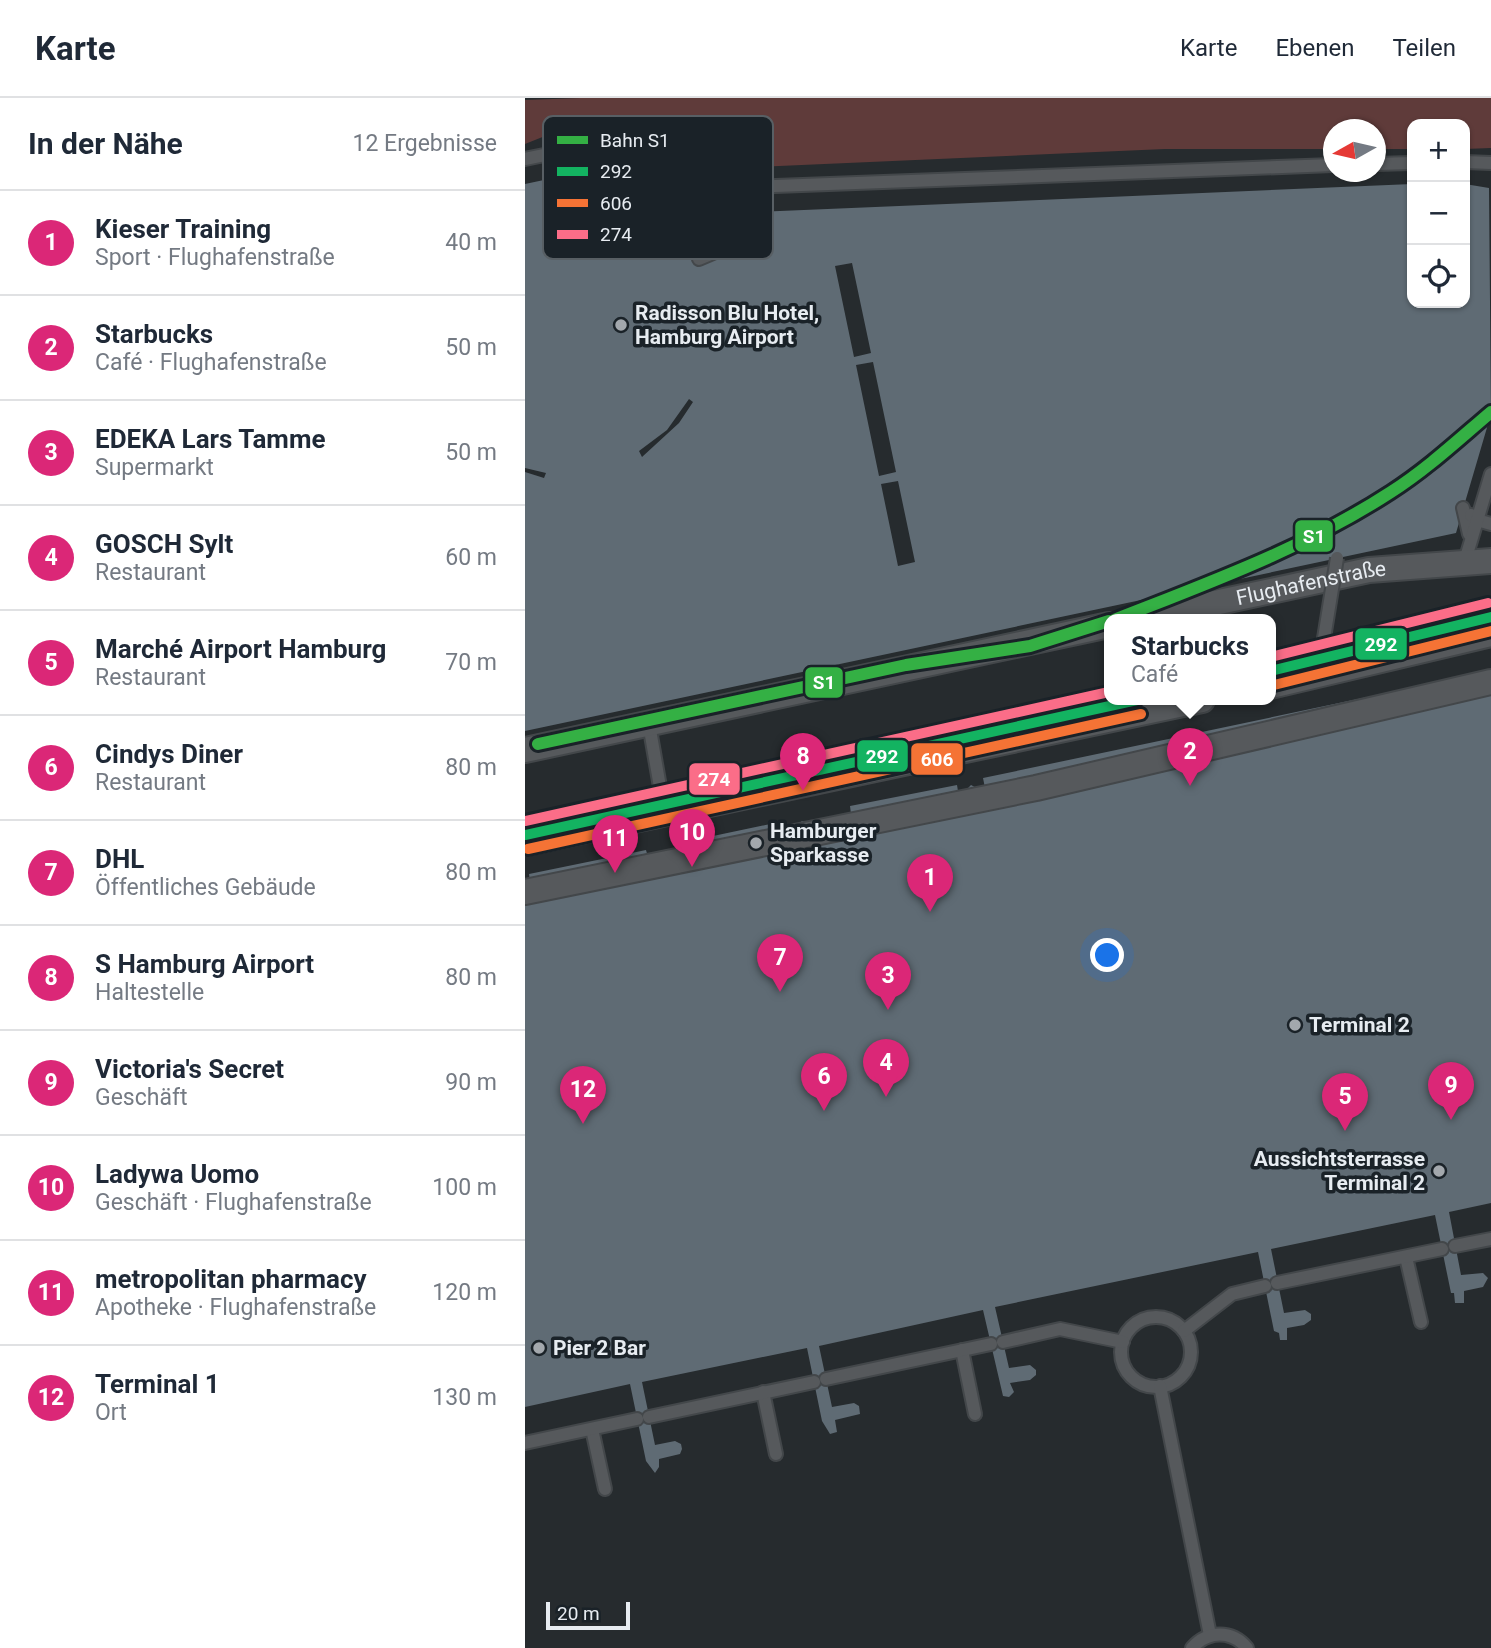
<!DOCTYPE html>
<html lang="de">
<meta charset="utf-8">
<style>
:root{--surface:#fff;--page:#f6f6f7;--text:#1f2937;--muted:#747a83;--line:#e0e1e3;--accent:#db2777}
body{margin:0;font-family:Roboto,sans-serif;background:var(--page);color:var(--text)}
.controls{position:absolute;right:21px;top:21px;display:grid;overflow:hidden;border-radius:14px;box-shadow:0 2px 5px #0004}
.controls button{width:63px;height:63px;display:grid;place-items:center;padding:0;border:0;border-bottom:2px solid var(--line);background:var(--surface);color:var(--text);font:35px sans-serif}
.compass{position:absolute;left:798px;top:21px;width:63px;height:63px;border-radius:50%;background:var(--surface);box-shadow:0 2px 5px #0004;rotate:262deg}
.scale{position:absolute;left:21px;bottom:18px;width:84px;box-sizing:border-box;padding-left:7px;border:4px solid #e7ecf1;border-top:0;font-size:19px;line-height:24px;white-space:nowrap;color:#e7ecf1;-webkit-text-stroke:5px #1a2228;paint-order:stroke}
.you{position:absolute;left:583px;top:858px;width:24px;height:24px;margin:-18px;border:5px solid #fff;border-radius:50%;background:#1a73e8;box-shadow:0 0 0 10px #1a73e833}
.badge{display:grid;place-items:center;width:46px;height:46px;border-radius:50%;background:var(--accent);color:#fff;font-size:23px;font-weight:700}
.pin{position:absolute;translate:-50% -58px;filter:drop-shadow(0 2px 4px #0008)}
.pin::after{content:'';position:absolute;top:37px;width:24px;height:21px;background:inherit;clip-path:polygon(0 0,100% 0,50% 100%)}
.popup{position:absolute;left:579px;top:516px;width:172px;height:91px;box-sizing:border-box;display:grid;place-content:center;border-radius:14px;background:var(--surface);filter:drop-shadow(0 2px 5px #0005);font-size:23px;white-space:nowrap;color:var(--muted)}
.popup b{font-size:26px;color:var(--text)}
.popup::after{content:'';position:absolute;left:50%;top:100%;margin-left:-14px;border:14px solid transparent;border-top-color:var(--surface)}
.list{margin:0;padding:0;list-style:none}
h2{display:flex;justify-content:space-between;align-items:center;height:91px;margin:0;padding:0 28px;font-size:30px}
h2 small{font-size:23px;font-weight:400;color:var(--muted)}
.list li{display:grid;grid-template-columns:46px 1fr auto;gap:21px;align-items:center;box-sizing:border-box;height:105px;padding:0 28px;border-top:2px solid var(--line)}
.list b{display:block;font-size:26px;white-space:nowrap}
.list p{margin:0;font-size:23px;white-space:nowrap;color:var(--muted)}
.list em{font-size:23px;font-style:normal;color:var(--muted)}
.icon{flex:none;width:38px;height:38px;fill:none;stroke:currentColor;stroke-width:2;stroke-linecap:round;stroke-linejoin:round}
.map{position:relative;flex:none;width:966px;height:1550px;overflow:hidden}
header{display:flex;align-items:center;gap:42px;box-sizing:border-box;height:98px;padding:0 35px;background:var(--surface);border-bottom:2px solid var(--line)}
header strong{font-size:33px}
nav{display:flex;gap:38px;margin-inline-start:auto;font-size:24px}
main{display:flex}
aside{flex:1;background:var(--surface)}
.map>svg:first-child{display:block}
</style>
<header>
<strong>Karte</strong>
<nav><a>Karte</a><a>Ebenen</a><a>Teilen</a></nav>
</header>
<main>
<aside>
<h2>In der Nähe<small>12 Ergebnisse</small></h2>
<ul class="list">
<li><span class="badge">1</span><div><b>Kieser Training</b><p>Sport · Flughafenstraße</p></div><em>40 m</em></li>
<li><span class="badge">2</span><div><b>Starbucks</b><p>Café · Flughafenstraße</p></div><em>50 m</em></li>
<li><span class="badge">3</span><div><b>EDEKA Lars Tamme</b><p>Supermarkt</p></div><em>50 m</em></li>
<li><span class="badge">4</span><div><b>GOSCH Sylt</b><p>Restaurant</p></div><em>60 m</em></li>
<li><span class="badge">5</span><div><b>Marché Airport Hamburg</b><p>Restaurant</p></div><em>70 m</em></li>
<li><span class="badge">6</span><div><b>Cindys Diner</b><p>Restaurant</p></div><em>80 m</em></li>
<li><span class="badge">7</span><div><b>DHL</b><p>Öffentliches Gebäude</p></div><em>80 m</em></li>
<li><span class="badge">8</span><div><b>S Hamburg Airport</b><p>Haltestelle</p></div><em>80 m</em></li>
<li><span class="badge">9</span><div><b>Victoria's Secret</b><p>Geschäft</p></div><em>90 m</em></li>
<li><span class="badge">10</span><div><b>Ladywa Uomo</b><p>Geschäft · Flughafenstraße</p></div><em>100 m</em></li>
<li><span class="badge">11</span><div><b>metropolitan pharmacy</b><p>Apotheke · Flughafenstraße</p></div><em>120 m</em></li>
<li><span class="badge">12</span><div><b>Terminal 1</b><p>Ort</p></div><em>130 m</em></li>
</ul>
</aside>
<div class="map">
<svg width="966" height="1550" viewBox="0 0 966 1550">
<rect width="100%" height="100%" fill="#262b2e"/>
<!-- green -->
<path fill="#5f3b3a" d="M56,0H966V50L940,51V26H887V51H851L850,32H808V51H640L210,70L156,67L89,47L20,38L0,46V2Z"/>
<!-- building -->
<g fill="#5f6b74" fill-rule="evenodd">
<path d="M33,79L88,88L140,118L887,86V205H940V86L964,90L966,316L931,435L0,633V374L19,380L21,375L0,370V86ZM327,165L346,255L329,259L310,168ZM348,264L371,374L354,378L331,267ZM164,301L168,304L154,325L117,359L114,353L142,332ZM373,383L390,464L373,468L356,386Z"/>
<path d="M966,573V1105L924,1114L936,1177L958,1175L963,1180L958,1189L939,1193V1205H930L929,1195H926L910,1117L746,1151L759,1215L780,1212L786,1216V1222L779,1227L762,1230V1242H755L754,1235L749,1233L733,1154L470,1209L484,1270L505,1267L511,1272V1277L505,1282L485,1285L489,1294L484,1299L478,1298L458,1212L294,1248L307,1309L329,1305L334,1308L335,1316L310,1322L312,1334L305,1336L297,1323L282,1250L117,1284L130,1347L150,1343L156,1346L157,1351L155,1356L134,1361V1369L130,1375L121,1363L105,1286L0,1309V793H6L4,776L121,752L125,766L137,753L143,754L151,761L150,746L255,724L257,738L277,723L298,725L306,718L327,724L325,708L432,687L434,699L446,687L461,695L458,680Z"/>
</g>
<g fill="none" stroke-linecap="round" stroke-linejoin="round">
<defs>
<g id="lane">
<path d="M0,61L29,55L68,54L171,83L225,89L808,67"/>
<path d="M940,64L966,65"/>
<path d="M850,66L887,65"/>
<path d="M174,161L200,150"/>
<path d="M938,410L944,436"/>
<path d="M946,417L952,422L966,426"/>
<path d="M939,466L966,376"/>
<path d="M124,626L138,706"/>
<path d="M930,1148L966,1141"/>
<path d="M881,1159L896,1224"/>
<path d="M752,1185L917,1151"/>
<circle cx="631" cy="1254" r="35"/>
<path d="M659,1233L707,1196L740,1188"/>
<path d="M478,1244L535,1231L598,1244"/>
<path d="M437,1252L450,1316"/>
<path d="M301,1281L466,1246"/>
<path d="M635,1288L685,1537"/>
<path d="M238,1294L251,1356"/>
<path d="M124,1319L289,1284"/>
<path d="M67,1331L80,1391"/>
<path d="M0,1345L112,1321"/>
<path d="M667,1550C683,1532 707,1532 722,1550"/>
</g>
<g id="street">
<path id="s1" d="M610,522L844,472L966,463"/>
<path d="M746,588L966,536"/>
<path d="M0,652L584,527"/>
<path d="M0,745L677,602"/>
<path d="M0,794L511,690L966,584"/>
</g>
</defs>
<!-- lane casing -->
<use href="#lane" stroke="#43474a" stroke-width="16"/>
<!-- street casing -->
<use href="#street" stroke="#43474a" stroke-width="28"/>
<!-- lane -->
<use href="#lane" stroke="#56595c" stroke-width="12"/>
<!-- street -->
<use href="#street" stroke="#56595c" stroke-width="24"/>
<defs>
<path id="lane-bridge" d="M793,577L812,460"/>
</defs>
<!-- lane-bridge casing -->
<use href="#lane-bridge" stroke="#43474a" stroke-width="16" stroke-linecap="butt"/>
<!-- lane-bridge -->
<use href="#lane-bridge" stroke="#56595c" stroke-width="12"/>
<defs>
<g id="bus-1">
<path d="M746,573L966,519"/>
<path d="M0,737L612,602"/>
</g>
<g id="bus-2">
<path d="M749,587L966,533"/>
<path d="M3,751L616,616"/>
</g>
<g id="bus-3">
<path d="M746,559L963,505"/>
<path d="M0,723L584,594"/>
</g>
</defs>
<!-- bus-1 casing -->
<use href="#bus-1" stroke="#1a2228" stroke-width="16"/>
<!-- bus-2 casing -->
<use href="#bus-2" stroke="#1a2228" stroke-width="16"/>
<!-- bus-3 casing -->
<use href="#bus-3" stroke="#1a2228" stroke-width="16"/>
<!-- bus-1 -->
<use href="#bus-1" stroke="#13b361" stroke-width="10"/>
<!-- bus-2 -->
<use href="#bus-2" stroke="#f57335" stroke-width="10"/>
<!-- bus-3 -->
<use href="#bus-3" stroke="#fb6d88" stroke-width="10"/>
<defs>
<g id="rail-1">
<path d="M589,522C683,485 780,450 866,394C902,371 933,342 966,314"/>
<path d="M13,646L381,567L505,548L584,523"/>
</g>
</defs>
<!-- rail-1 casing -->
<use href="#rail-1" stroke="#1a2228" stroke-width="18"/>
<!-- rail-1 -->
<use href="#rail-1" stroke="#34b044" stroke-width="12"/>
</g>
<!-- markers -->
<g fill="#a3a8ad" stroke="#1a2228" stroke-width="2.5">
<circle cx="96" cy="227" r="7"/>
<circle cx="231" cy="745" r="7"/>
<circle cx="770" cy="927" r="7"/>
<circle cx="914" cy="1073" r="7"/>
<circle cx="14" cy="1250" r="7"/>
</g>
<g text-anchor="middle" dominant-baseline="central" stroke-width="7" stroke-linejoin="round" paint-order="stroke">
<!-- poi labels -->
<g font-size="21" font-weight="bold" fill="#e7ecf1" stroke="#1a2228" text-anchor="start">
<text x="110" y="215">Radisson Blu Hotel,<tspan x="110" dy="24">Hamburg Airport</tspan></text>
<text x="245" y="733">Hamburger<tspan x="245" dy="24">Sparkasse</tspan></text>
<text x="784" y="927">Terminal 2</text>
<text x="900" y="1061" text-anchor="end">Aussichtsterrasse<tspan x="900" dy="24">Terminal 2</tspan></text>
<text x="28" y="1250">Pier 2 Bar</text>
</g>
<!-- street labels -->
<g font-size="21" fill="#e7ecf1" stroke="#1a2228">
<text stroke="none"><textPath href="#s1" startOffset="180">Flughafenstraße</textPath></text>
</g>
</g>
<!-- legend -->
<rect x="18" y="18" width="230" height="143" rx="10" fill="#1a2228" stroke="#585f64" stroke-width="2"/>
<rect x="32" y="38" width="31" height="8" fill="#34b044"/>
<rect x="32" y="69" width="31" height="9" fill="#13b361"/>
<rect x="32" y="101" width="31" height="8" fill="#f57335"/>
<rect x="32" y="132" width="31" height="9" fill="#fb6d88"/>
<g font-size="19" fill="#e7ecf1">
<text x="75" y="49">Bahn S1</text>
<text x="75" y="80">292</text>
<text x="75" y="112">606</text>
<text x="75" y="143">274</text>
</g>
<g stroke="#1a2228" stroke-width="2.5">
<rect x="769" y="421" width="40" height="34" rx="7" fill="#34b044"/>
<rect x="829" y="529" width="54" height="34" rx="7" fill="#13b361"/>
<rect x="279" y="568" width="40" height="33" rx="7" fill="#34b044"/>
<rect x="331" y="641" width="53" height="34" rx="7" fill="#13b361"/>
<rect x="385" y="644" width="54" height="34" rx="7" fill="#f57335"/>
<rect x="163" y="664" width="53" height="34" rx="7" fill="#fb6d88"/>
</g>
<g font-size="19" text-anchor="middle" font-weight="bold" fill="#fff">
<text x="789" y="445">S1</text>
<text x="856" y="553">292</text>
<text x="299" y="591">S1</text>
<text x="357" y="665">292</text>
<text x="412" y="668">606</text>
<text x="189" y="688">274</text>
</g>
</svg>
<div class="controls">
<button>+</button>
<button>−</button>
<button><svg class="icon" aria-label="locate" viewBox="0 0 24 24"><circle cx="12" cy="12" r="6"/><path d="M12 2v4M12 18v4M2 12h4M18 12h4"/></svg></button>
</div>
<svg class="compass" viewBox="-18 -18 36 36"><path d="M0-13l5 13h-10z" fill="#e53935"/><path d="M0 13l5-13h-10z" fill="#747a83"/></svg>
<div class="scale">20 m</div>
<div class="you"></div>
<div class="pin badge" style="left:405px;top:814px">1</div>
<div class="pin badge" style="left:665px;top:688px">2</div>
<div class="popup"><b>Starbucks</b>Café</div>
<div class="pin badge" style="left:363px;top:912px">3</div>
<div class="pin badge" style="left:361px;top:999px">4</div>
<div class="pin badge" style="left:820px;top:1033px">5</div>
<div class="pin badge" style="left:299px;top:1013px">6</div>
<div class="pin badge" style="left:255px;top:894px">7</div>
<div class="pin badge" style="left:278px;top:693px">8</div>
<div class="pin badge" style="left:926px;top:1022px">9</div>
<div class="pin badge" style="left:167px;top:769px">10</div>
<div class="pin badge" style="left:90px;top:775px">11</div>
<div class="pin badge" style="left:58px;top:1026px">12</div>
</div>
</main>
